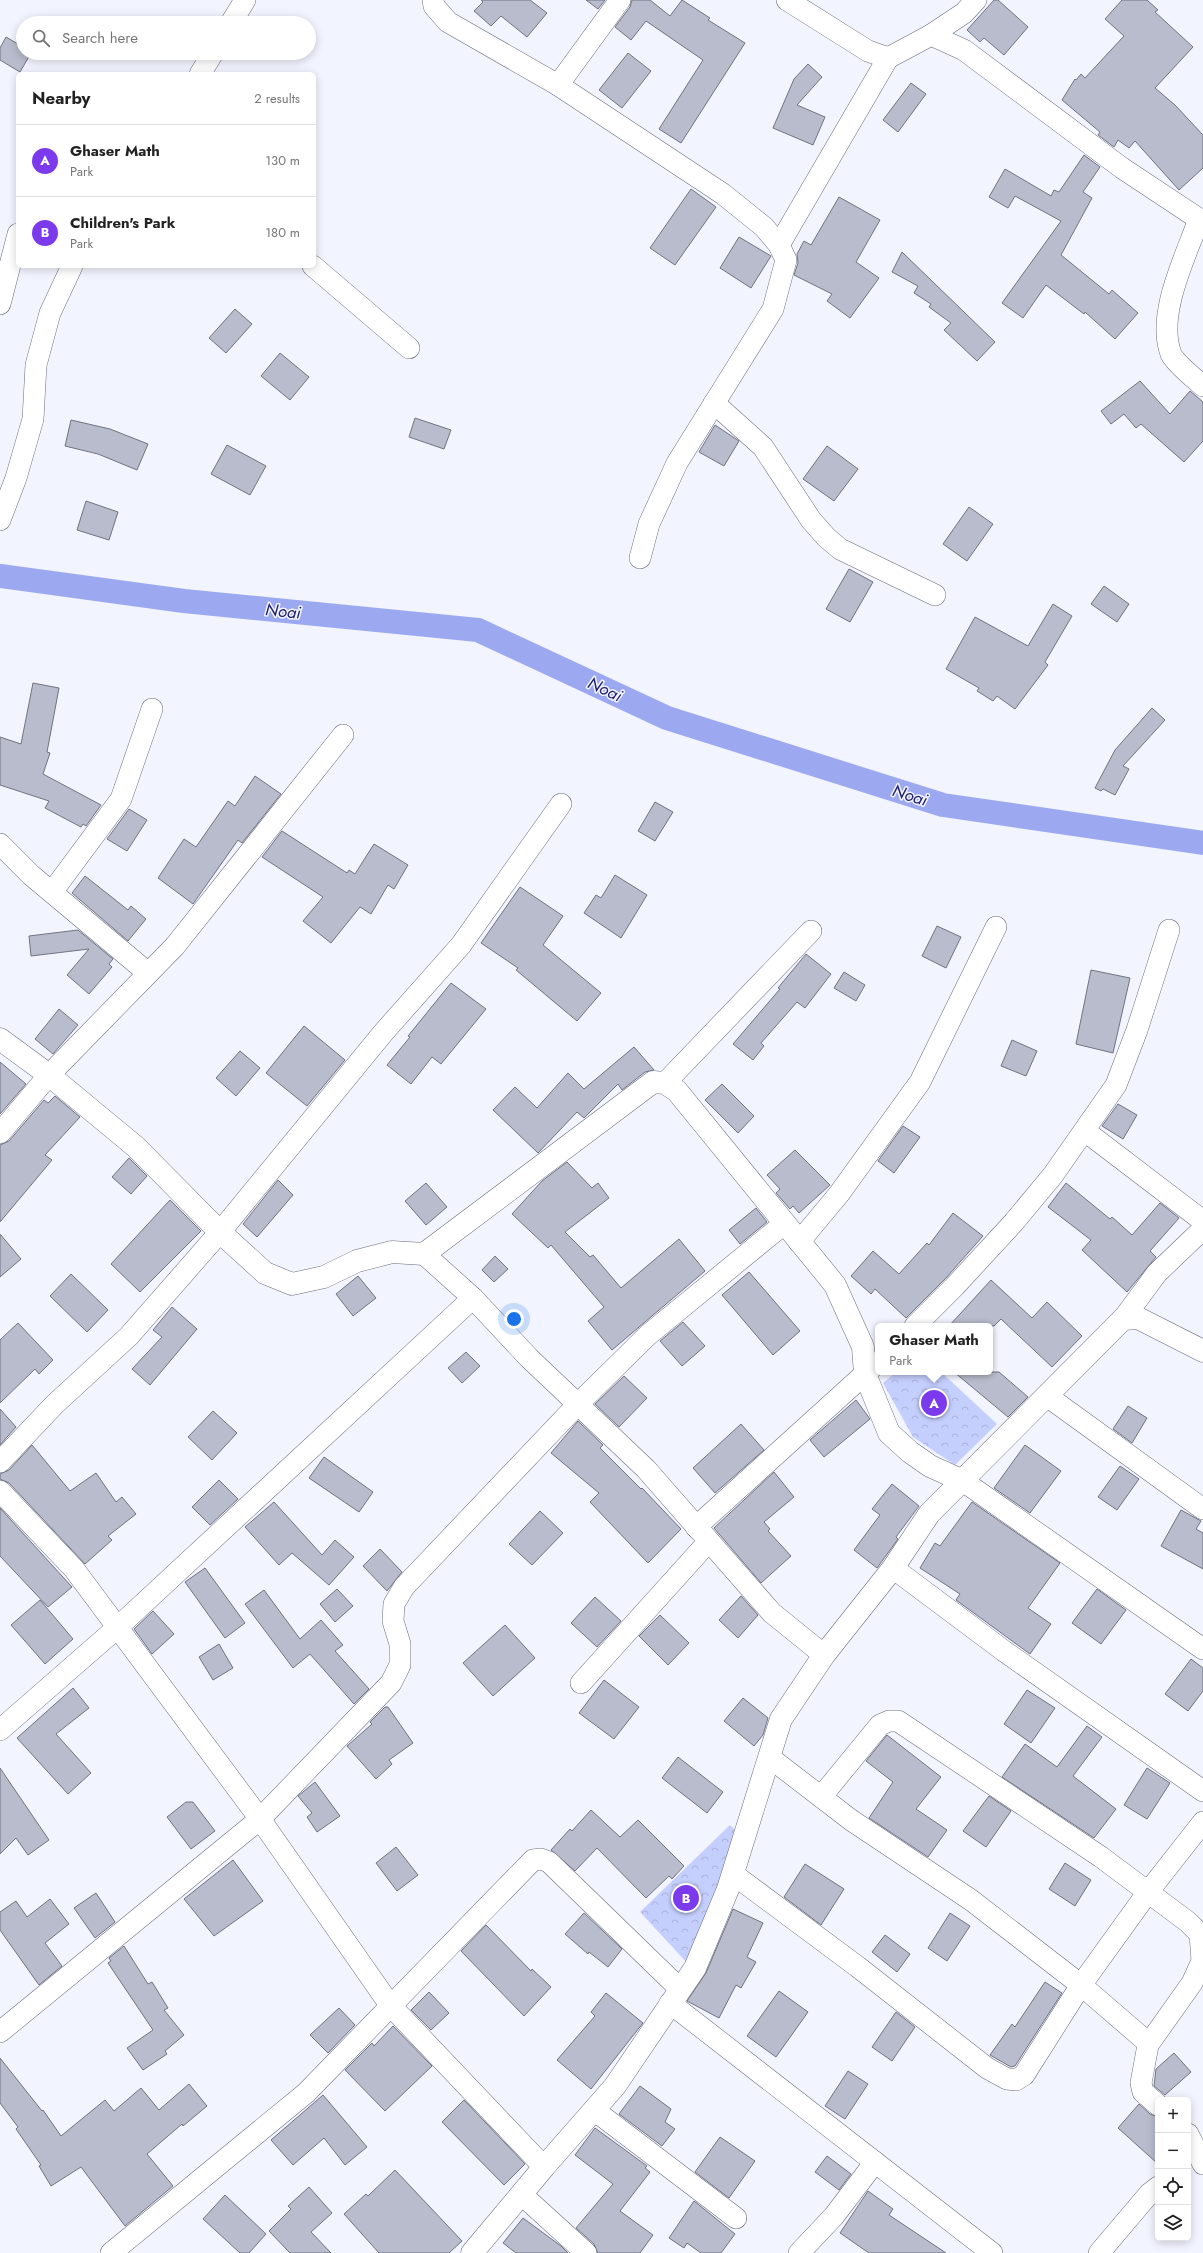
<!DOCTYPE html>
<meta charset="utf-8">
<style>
:root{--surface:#fff;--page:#f2f2f2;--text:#222;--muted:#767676;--line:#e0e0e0;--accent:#7c3aed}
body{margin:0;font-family:Jost,sans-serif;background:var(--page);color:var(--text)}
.controls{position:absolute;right:12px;bottom:12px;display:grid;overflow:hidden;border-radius:6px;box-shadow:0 2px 10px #0003}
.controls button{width:36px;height:36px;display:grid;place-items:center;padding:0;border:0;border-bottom:1px solid var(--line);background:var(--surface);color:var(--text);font:20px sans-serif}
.you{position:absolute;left:514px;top:1319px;width:14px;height:14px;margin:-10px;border:3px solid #fff;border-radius:50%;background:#1a73e8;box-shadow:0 0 0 6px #1a73e833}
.badge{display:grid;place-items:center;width:26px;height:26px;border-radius:50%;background:var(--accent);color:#fff;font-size:13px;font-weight:700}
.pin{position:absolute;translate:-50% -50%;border:2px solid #fff;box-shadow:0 1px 4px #0006}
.popup{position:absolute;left:875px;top:1323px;width:118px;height:52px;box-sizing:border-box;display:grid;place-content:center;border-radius:6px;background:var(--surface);filter:drop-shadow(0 1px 3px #0005);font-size:13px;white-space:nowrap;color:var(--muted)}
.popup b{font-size:15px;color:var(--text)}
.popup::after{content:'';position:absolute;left:50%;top:100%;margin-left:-8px;border:8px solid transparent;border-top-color:var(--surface)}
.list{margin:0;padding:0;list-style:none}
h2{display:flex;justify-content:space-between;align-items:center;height:52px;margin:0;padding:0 16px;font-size:17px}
h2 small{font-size:13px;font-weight:400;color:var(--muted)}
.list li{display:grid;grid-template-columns:26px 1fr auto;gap:12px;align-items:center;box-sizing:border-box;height:72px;padding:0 16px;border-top:1px solid var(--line)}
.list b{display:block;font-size:15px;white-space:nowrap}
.list p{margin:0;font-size:13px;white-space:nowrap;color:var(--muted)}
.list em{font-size:13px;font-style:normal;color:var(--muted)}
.icon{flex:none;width:22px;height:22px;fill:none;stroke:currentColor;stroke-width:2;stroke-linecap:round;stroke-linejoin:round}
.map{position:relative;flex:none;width:1203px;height:2253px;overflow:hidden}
.search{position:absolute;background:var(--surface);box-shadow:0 2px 10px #0003;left:16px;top:16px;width:300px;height:44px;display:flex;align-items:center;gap:10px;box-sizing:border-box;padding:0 14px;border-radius:22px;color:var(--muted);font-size:15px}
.panel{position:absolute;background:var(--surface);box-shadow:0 2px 10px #0003;left:16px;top:72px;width:300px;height:196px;border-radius:6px}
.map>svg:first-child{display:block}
</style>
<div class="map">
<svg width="1203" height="2253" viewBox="0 0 1203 2253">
<defs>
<pattern id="park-crowns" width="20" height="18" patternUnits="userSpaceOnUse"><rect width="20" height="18" fill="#c5cffe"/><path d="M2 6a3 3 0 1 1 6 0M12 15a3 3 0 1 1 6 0" fill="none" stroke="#aab2da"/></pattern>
</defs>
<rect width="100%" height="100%" fill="#f2f4ff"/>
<!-- park -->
<g fill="url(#park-crowns)">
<path d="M896,1372H941L997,1424L955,1465L913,1437L883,1383Z"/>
<path d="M730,1825L739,1834L690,1966L640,1912Z"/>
</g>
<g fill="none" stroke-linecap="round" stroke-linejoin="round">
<!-- canal -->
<path stroke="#9ca9f1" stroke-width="24" d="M0,576L184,601L478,630L667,718L943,805L1203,843"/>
</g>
<!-- building -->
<g fill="#b8bccc" stroke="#6f7382">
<path d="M481,0H530L547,13L527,37L501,16L491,26L474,11L483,2Z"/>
<path d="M586,0H605L598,9Z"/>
<path d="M632,0H650L670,16L682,0L710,18L708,20L745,43L681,143L659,129L703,60L646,21L631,40L615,27L630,7Z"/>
<path d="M994,0H998L1028,27L1004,55L984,38L980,42L967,30Z"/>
<path d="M1122,0H1147L1158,10L1155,12L1193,47L1155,88L1175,105L1203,135V168L1179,190L1135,141L1129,148L1118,140L1114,147L1098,135L1100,132L1062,100L1075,79L1076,80L1081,74L1085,78L1124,36L1105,19Z"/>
<path d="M6,37L23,47V53H31L20,72L0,60V48Z"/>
<path d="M628,53L651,71L622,108L599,90Z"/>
<path d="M808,64L822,77L797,105L825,117L813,145L773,128L794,79Z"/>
<path d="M911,83L926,94L898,132L883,120Z"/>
<path d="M1084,155L1100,167L1083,192L1092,198L1061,255L1109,294L1112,290L1138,313L1115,339L1085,312L1084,314L1046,285L1023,318L1002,303L1061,221L1015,196L1008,208L989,197L1005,169L1051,196L1054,190L1059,192Z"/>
<path d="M691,189L716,207L675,265L650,248Z"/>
<path d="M839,197L880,220L856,262L879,278L850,318L827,301L832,294L794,275L798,263L797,254L804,241L811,245Z"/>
<path d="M739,237L771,256L751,288L720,268Z"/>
<path d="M902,252L995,342L977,361L944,330L951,323L929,307L931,304L914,293L918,286L892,272Z"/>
<path d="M235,309L252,324L226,353L209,338Z"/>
<path d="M280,353L309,377L290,400L261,376Z"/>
<path d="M1140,381L1170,414L1190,391L1203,402V441L1184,462L1141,424L1136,428L1124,414L1111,424L1101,411Z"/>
<path d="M415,418L451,430L444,449L409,437Z"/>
<path d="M71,420L110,429L148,444L137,470L98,454L65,446Z"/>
<path d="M715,425L739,441L724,466L699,452Z"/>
<path d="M227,445L266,466L250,495L211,474Z"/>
<path d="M827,446L858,469L834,501L803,479Z"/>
<path d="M86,501L118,512L109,540L77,530Z"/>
<path d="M969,507L993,524L967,561L943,544Z"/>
<path d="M849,569L873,582L850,622L826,609Z"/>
<path d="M1104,586L1129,604L1117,622L1091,604Z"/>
<path d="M1053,604L1072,616L1045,662L1048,665L1015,709L997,696L993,701L977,691L979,688L946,669L975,617L1028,646Z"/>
<path d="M33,683L59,688L47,752L50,753L43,774L101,805L86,826L83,824L81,827L45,808L49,801L0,785V737L21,744Z"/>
<path d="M1152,708L1165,720L1123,766L1129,769L1115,795L1103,789L1101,791L1095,788L1115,750Z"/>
<path d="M255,776L281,794L242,843L238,840L193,904L158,878L184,839L196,847L228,801L235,806Z"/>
<path d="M655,802L673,812L655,841L638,831Z"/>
<path d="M129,809L147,820L127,851L107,839Z"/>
<path d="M282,831L347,873L349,870L355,874L374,844L408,865L394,889L388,885L371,914L360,907L331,943L303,921L323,897L262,857Z"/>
<path d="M615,875L647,895L621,938L584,913L596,895L601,898Z"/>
<path d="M85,876L128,910L131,906L146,919L128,941L72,893Z"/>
<path d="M520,887L563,916L543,945L601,993L577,1021L516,970L518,968L481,943Z"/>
<path d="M937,926L961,937L946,968L922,956Z"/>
<path d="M78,930L113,959L109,964L112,967L89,994L67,975L89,949L31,956L29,936Z"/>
<path d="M806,954L831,974L805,1008L797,1002L761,1043L764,1046L753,1060L733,1044L780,989L778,988Z"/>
<path d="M1091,970L1130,978L1113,1053L1076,1044Z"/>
<path d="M844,972L865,985L856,1001L834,988Z"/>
<path d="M451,983L486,1009L441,1064L432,1057L411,1084L387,1065L410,1037L408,1036Z"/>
<path d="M59,1009L78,1025L53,1054L35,1039Z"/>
<path d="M304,1026L345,1060L307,1106L266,1073Z"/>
<path d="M1012,1040L1037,1051L1026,1076L1001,1066Z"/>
<path d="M634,1047L654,1070L645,1072L622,1090L618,1084L584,1118L577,1112L538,1153L493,1110L515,1087L537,1108L568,1073L584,1089Z"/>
<path d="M240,1051L260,1068L236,1096L216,1078Z"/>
<path d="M0,1062L26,1084L0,1114Z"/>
<path d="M722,1084L754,1116L738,1133L705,1100Z"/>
<path d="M55,1096L80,1117L45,1155L52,1160L0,1222V1145L9,1141L44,1100L48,1103Z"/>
<path d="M1118,1104L1137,1115L1123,1139L1102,1126Z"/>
<path d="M903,1126L920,1137L894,1173L878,1161Z"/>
<path d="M795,1150L830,1185L799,1213L793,1206L790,1209L776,1193L780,1189L767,1175Z"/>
<path d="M129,1158L147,1176L131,1194L112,1177Z"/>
<path d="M567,1162L592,1188L598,1183L609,1198L565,1232L590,1257L593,1255L621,1288L679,1239L705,1271L612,1350L588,1321L604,1307L551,1245L548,1248L512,1214L542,1181Z"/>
<path d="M278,1180L293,1195L257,1237L243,1224Z"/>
<path d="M426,1183L447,1207L426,1225L405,1201Z"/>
<path d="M1066,1183L1110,1219L1112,1217L1132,1235L1160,1203L1179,1218L1150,1251L1156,1257L1127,1292L1082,1250L1091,1240L1048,1207Z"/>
<path d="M170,1200L201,1231L140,1292L111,1264Z"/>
<path d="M756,1208L767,1222L740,1244L729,1230Z"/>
<path d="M953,1213L983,1236L946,1278L906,1318L875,1289L871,1294L851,1276L873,1251L899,1274L927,1243L929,1245Z"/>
<path d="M0,1234L21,1259L0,1277Z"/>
<path d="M495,1256L508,1269L494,1282L482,1270Z"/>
<path d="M749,1272L800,1331L773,1355L722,1295Z"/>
<path d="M71,1274L108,1310L87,1332L50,1296Z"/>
<path d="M358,1276L376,1298L353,1316L336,1294Z"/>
<path d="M991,1280L1032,1318L1047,1302L1082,1336L1052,1367L1001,1319L994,1326H949Z"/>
<path d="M172,1307L197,1329L150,1385L132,1369L162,1337L153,1330Z"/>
<path d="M683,1322L705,1346L682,1366L660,1341Z"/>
<path d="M18,1323L53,1360L39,1374L35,1369L0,1403V1340Z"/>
<path d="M466,1352L480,1366L462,1383L448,1368Z"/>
<path d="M954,1372H999L1028,1397L1008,1417Z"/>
<path d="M624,1376L647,1398L619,1427L595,1404Z"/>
<path d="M856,1400L870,1419L824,1457L810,1440Z"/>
<path d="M1128,1406L1147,1418L1132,1443L1113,1429Z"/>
<path d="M0,1409L16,1427L0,1445Z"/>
<path d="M213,1411L237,1433L212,1460L188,1437Z"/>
<path d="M578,1421L603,1445L600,1448L641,1489L642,1488L681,1529L648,1563L590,1502L599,1493L551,1453Z"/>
<path d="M741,1424L764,1450L715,1493L693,1468Z"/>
<path d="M32,1445L70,1491L96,1473L116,1502L122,1497L136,1514L108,1536L112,1540L85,1564L9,1483L0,1479V1474L9,1470Z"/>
<path d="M1025,1445L1061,1471L1030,1513L994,1488Z"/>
<path d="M324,1457L373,1492L359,1512L309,1478Z"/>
<path d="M1120,1466L1139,1479L1117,1510L1098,1497Z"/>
<path d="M774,1472L794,1497L764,1522L770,1529L768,1531L791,1556L761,1583L714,1528Z"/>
<path d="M219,1480L238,1499L210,1525L192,1507Z"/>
<path d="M892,1484L919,1506L896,1537L898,1539L877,1568L854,1550L880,1515L872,1509Z"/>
<path d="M274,1502L322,1555L335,1540L354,1557L329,1585L292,1553L279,1565L245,1527Z"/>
<path d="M972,1502L1060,1563L1028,1608L1051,1624L1030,1654L956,1600L960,1594L920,1568L935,1543L940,1546Z"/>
<path d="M0,1508L72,1587L48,1607L0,1556Z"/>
<path d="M1181,1510L1201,1521L1196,1529L1203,1533V1569L1161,1546Z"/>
<path d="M540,1511L563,1533L532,1565L509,1544Z"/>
<path d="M380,1549L402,1572L387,1591L363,1566Z"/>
<path d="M205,1568L245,1623L225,1638L185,1582Z"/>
<path d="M337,1589L353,1606L335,1622L320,1604Z"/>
<path d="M1097,1589L1126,1610L1101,1644L1072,1623Z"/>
<path d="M264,1590L300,1639L321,1620L343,1645L335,1651L369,1689L354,1704L310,1654L293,1668L245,1604Z"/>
<path d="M741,1596L758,1615L738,1638L719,1620Z"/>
<path d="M595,1597L621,1621L597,1647L571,1623Z"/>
<path d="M40,1600L73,1639L45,1664L11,1625Z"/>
<path d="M153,1611L174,1634L152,1654L134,1629Z"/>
<path d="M660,1615L689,1643L668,1665L639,1636Z"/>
<path d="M505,1625L535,1658L493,1696L463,1663Z"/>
<path d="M219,1644L233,1668L213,1680L199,1657Z"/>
<path d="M1191,1659L1203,1668V1691L1188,1711L1165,1694Z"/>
<path d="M604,1680L639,1707L614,1739L579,1713Z"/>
<path d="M73,1688L89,1708L56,1734L91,1773L68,1794L17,1738Z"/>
<path d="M1027,1690L1055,1708L1031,1743L1004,1724Z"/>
<path d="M743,1698L768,1718L763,1735L754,1746L724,1721Z"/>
<path d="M385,1707H388L413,1743L389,1760L392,1764L376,1779L347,1746L372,1724L370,1722Z"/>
<path d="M1087,1726L1102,1737L1073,1776L1116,1809L1094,1838L1002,1777L1025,1744L1057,1767Z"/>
<path d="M887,1735L941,1777L916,1809L947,1830L928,1857L869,1818L893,1782L866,1761Z"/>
<path d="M678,1757L723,1792L707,1813L662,1778Z"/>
<path d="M0,1768L49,1840L28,1855L16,1838L0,1854Z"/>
<path d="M1147,1768L1170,1783L1147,1819L1124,1805Z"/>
<path d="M315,1782L340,1816L317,1832L307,1817L312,1813L298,1796Z"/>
<path d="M989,1796L1011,1811L986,1847L963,1831Z"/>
<path d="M186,1802H193L215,1831L191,1849L167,1817Z"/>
<path d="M591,1810L620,1837L638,1820L684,1866L672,1879L669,1876L646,1898L597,1848L575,1871L551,1850L570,1829L572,1831Z"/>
<path d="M396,1847L418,1875L397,1891L376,1863Z"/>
<path d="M233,1860L263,1901L214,1936L184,1899Z"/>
<path d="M1065,1863L1091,1880L1075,1906L1049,1889Z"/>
<path d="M805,1864L844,1889L821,1925L784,1897Z"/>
<path d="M96,1893L115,1922L95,1938L74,1908Z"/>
<path d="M50,1899L69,1924L45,1943L62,1966L39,1985L0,1930V1912L16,1901L27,1917Z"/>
<path d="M733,1909L763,1923L747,1957L756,1962L741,1988L736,1985L719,2018L687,2001L706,1973Z"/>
<path d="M584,1913L622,1949L608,1967L589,1952L588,1954L565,1934Z"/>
<path d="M950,1913L970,1926L947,1961L928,1948Z"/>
<path d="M486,1925L531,1971L532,1969L551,1987L524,2016L461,1951Z"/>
<path d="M885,1935L910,1954L897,1972L872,1952Z"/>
<path d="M124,1946L148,1984L152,1982L168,2008L164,2010L184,2035L165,2051L167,2054L143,2070L127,2048L153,2030L108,1963L111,1961L109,1958Z"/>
<path d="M1045,1982L1062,1993L1015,2066L1011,2067L990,2055L1012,2024L1015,2027Z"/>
<path d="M779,1991L808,2012L776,2057L747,2036Z"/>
<path d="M429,1992L449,2013L431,2030L411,2010Z"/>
<path d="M606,1993L643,2023L591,2089L557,2060L595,2016L591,2012Z"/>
<path d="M339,2008L355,2025L328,2053L310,2035Z"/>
<path d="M896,2012L915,2027L892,2061L872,2047Z"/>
<path d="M393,2026L432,2066L385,2111L345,2070L372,2043L374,2046Z"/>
<path d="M1174,2053L1191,2072L1165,2095L1154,2086L1156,2069Z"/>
<path d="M0,2058L42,2111L43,2110L61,2136L105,2100L114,2111L141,2088L159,2110L189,2084L207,2106L183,2126L182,2124L147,2154L173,2186L125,2226L81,2167L51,2186L39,2166L41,2165L16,2129L18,2127L0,2103Z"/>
<path d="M848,2071L868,2084L845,2119L825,2106Z"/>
<path d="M640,2086L671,2109L665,2122L675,2129L662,2146L619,2114Z"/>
<path d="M323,2095L367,2147L345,2165L324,2138L293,2165L271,2140Z"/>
<path d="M464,2100L525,2164L504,2185L442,2122Z"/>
<path d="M1139,2104L1150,2114L1158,2117V2164L1118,2128Z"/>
<path d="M595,2128L647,2166L645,2168L650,2172L620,2211L653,2235L640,2253H598L594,2244L576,2228L613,2184L575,2155Z"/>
<path d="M720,2137L755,2161L729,2198L695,2172Z"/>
<path d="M827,2156L851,2174L839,2190L815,2172Z"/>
<path d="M395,2170L462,2241L449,2253H379L344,2214L366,2194L368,2196Z"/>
<path d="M309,2187L332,2213L311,2232L331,2253H290L269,2231L291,2209L288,2206Z"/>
<path d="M868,2191L893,2209L889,2215L946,2253H869L840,2233Z"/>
<path d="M225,2195L266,2234L249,2253H240L203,2219Z"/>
<path d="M694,2201L735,2234L721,2253H701L687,2243L684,2248L669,2238Z"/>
<path d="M523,2218L561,2246L568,2253H516L503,2243Z"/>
</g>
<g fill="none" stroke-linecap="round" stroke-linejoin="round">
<defs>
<g id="street">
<path d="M433,0L434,6L448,22L558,85L723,194L764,227L779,245L786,260L773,309L677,463L649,524L640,558"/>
<path d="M787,0L868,51L888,58L931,35L964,50L1122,168L1199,219H1203"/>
<path d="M231,23L245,0"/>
<path d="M931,35L964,13L976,0"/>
<path d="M200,74L213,53"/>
<path d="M558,85L620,0"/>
<path d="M1199,219C1186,256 1156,314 1171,354C1175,363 1195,379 1203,386"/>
<path d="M779,245L888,58"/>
<path d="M313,266L409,348"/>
<path d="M0,304L18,234"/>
<path d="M714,403L763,447L811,520L826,537L840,549L935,595"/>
<path d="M0,520L16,478L33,419L36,365L50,313L72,266"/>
<path d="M0,844L31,875L148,973"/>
<path d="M52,892L121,799L152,709"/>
<path d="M665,1083L811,931"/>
<path d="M1085,1131L1203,1221"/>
<path d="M0,1133L49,1075L175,946L343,735"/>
<path d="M799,1242L839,1194L920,1082L996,927"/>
<path d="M424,1254L473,1298L529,1358L646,1469L772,1613L824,1655"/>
<path d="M1123,1319L1157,1273L1203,1229"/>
<path d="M915,1326L955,1286L1014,1222L1053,1175L1116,1085L1137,1030L1169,930"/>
<path d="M1047,1396L1203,1509"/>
<path d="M0,1462L55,1404L129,1336L220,1232L383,1033L461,945L561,804"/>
<path d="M963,1481L1203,1649"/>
<path d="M0,1491L74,1569L260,1819L390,2005L544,2167"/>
<path d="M696,1527L878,1362"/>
<path d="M893,1568L1004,1651L1203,1791"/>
<path d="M581,1683L709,1541"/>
<path d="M0,1730L118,1627L473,1298"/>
<path d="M769,1757L851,1820L971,1900L1081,1985L1146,2041L1148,2045L1141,2083L1143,2092L1158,2105"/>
<path d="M821,1797L880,1725L889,1721H898L1101,1857L1188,1922L1200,1934L1202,1961L1192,1983L1148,2045"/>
<path d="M733,1874L858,1967L987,2068L1007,2079L1016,2080L1024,2075L1081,1985L1148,1892L1203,1822"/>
<path d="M670,2003L992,2253"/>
<path d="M0,2032L260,1819L391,1683L400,1665V1644L393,1621L394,1604L404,1587L578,1404L648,1335L785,1223"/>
<path d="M594,2110L736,2218"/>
<path d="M1188,2134L1203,2164"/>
<path d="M521,2194L586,2253"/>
<path d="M111,2253L306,2093L533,1860L541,1859L549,1862L680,1989"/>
<path d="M799,2253L834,2216L875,2162"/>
<path d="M1099,2253L1149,2194L1158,2187"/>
</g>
<g id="secondary">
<path d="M0,1039L49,1075L136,1147L220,1232L265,1273L292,1284L324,1277L357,1261L392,1252L424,1254L653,1082L665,1083L677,1091L835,1285L863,1347L865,1374L889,1433L910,1452L930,1466L963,1481"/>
<path d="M472,2253L544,2167L615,2086L695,1968L728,1889L781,1719L824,1655L893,1568L929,1514L1123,1319L1138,1318L1203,1351"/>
</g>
</defs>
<!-- street casing -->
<use href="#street" stroke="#6a6e7d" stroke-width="22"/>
<!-- secondary casing -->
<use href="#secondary" stroke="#6a6e7d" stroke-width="23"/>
<!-- street -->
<use href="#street" stroke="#fff" stroke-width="21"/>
<!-- secondary -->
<use href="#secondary" stroke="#fff" stroke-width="22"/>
</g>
<g text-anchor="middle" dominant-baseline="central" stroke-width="3" stroke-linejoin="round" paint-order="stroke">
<!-- water labels -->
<g font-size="17" font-style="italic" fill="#212071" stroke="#f2f4ff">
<text transform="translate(283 611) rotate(6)">Noai</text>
<text transform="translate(605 689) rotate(25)">Noai</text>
<text transform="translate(910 795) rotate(18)">Noai</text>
</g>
</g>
</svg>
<div class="controls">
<button>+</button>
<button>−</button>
<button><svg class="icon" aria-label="locate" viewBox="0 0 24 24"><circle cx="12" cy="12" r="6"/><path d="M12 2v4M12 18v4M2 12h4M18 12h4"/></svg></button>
<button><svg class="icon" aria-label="layers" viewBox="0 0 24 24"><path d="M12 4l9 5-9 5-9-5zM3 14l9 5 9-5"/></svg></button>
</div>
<div class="you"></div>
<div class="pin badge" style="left:934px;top:1403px">A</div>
<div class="popup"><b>Ghaser Math</b>Park</div>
<div class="pin badge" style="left:686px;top:1898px">B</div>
<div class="search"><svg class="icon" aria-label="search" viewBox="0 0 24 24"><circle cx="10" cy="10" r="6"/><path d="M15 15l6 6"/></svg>Search here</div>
<section class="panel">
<h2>Nearby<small>2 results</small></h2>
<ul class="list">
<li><span class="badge">A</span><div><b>Ghaser Math</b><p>Park</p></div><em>130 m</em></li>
<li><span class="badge">B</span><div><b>Children's Park</b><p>Park</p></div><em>180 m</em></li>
</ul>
</section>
</div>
